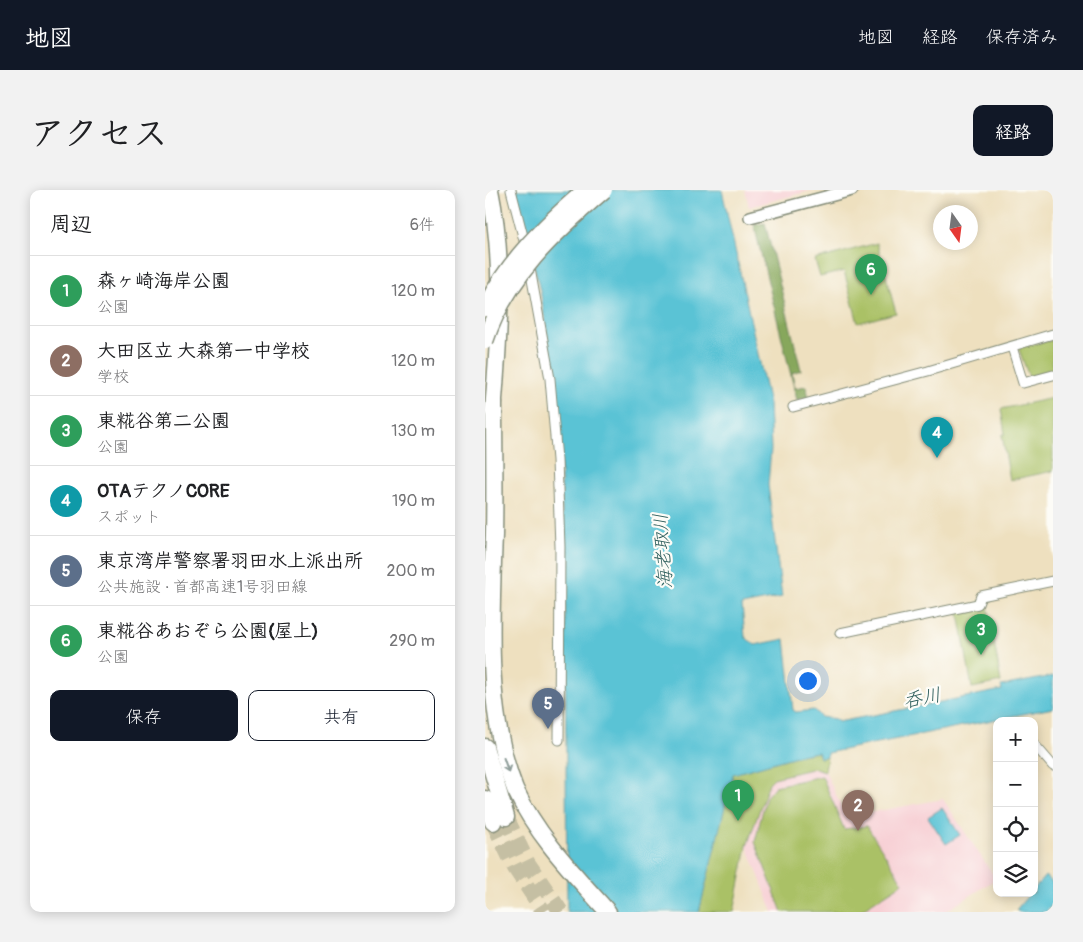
<!DOCTYPE html>
<html lang="ja">
<meta charset="utf-8">
<style>
:root{--surface:#fff;--page:#f2f2f2;--text:#202124;--muted:#757577;--line:#e0e0e0;--accent:#111827}
body{margin:0;font-family:Pangolin,"Klee One",sans-serif;background:var(--page);color:var(--text)}
.controls{position:absolute;right:15px;bottom:15px;display:grid;overflow:hidden;border-radius:10px;box-shadow:0 2px 12px #0003}
.controls button{width:45px;height:45px;display:grid;place-items:center;padding:0;border:0;border-bottom:1px solid var(--line);background:var(--surface);color:var(--text);font:25px sans-serif}
.compass{position:absolute;left:448px;top:15px;width:45px;height:45px;border-radius:50%;background:var(--surface);box-shadow:0 2px 12px #0003;rotate:166deg}
.you{position:absolute;left:322px;top:490px;width:18px;height:18px;margin:-12px;border:4px solid #fff;border-radius:50%;background:#1a73e8;box-shadow:0 0 0 8px #1a73e833}
.badge{display:grid;place-items:center;width:32px;height:32px;border-radius:50%;background:var(--accent);color:#fff;font-size:16px;font-weight:700}
.pin{position:absolute;translate:-50% -41px;filter:drop-shadow(0 1px 2px #0008)}
.pin::after{content:'';position:absolute;top:26px;width:18px;height:15px;background:inherit;clip-path:polygon(0 0,100% 0,50% 100%)}
.list{margin:0;padding:0;list-style:none}
h2{display:flex;justify-content:space-between;align-items:center;height:65px;margin:0;padding:0 20px;font-size:21px}
h2 small{font-size:16px;font-weight:400;color:var(--muted)}
.list li{display:grid;grid-template-columns:32px 1fr auto;gap:15px;align-items:center;box-sizing:border-box;height:70px;padding:0 20px;border-top:1px solid var(--line)}
.list b{display:block;font-size:19px;white-space:nowrap}
.list p{margin:0;font-size:16px;white-space:nowrap;color:var(--muted)}
.list em{font-size:16px;font-style:normal;color:var(--muted)}
.actions{display:flex;gap:10px;padding:15px 20px}
.actions a{flex:1;padding:11px 0;border:1px solid var(--accent);border-radius:10px;text-align:center;font-size:18px;color:var(--accent)}
.actions .main{background:var(--accent);color:#fff}
.icon{flex:none;width:28px;height:28px;fill:none;stroke:currentColor;stroke-width:2;stroke-linecap:round;stroke-linejoin:round}
.map{position:relative;flex:none;width:568px;height:722px;overflow:hidden;border-radius:10px}
header{display:flex;align-items:center;gap:30px;box-sizing:border-box;height:70px;padding:0 25px;background:var(--accent);color:#fff}
header strong{font-size:24px}
nav{display:flex;gap:28px;margin-inline-start:auto;font-size:18px}
.intro{display:flex;align-items:center;justify-content:space-between;box-sizing:border-box;height:120px;padding:0 30px}
h1{margin:0;font-size:35px}
.button{padding:12px 22px;border-radius:10px;background:var(--accent);color:#fff;font-size:18px;font-weight:700}
main{display:flex;gap:30px;padding:0 30px}
aside{flex:1;background:var(--surface);border-radius:10px;box-shadow:0 2px 12px #0003}
.map>svg:first-child{display:block}
</style>
<header>
<strong>地図</strong>
<nav><a>地図</a><a>経路</a><a>保存済み</a></nav>
</header>
<div class="intro"><h1>アクセス</h1><a class="button">経路</a></div>
<main>
<aside>
<h2>周辺<small>6件</small></h2>
<ul class="list">
<li><span class="badge" style="background:#2e9e5b">1</span><div><b>森ヶ崎海岸公園</b><p>公園</p></div><em>120 m</em></li>
<li><span class="badge" style="background:#8d6e63">2</span><div><b>大田区立 大森第一中学校</b><p>学校</p></div><em>120 m</em></li>
<li><span class="badge" style="background:#2e9e5b">3</span><div><b>東糀谷第二公園</b><p>公園</p></div><em>130 m</em></li>
<li><span class="badge" style="background:#0f9aa8">4</span><div><b>OTAテクノCORE</b><p>スポット</p></div><em>190 m</em></li>
<li><span class="badge" style="background:#5c6f8a">5</span><div><b>東京湾岸警察署羽田水上派出所</b><p>公共施設 · 首都高速1号羽田線</p></div><em>200 m</em></li>
<li><span class="badge" style="background:#2e9e5b">6</span><div><b>東糀谷あおぞら公園(屋上)</b><p>公園</p></div><em>290 m</em></li>
</ul>
<div class="actions"><a class="main">保存</a><a>共有</a></div>
</aside>
<div class="map">
<svg width="568" height="722" viewBox="0 0 568 722">
<rect width="100%" height="100%" fill="#fdfcf7"/>
<filter id="ink" filterUnits="userSpaceOnUse"><feTurbulence type="fractalNoise" baseFrequency=".02" numOctaves="2"/><feDisplacementMap in="SourceGraphic" scale="10" xChannelSelector="R" yChannelSelector="G"/><feConvolveMatrix kernelMatrix="1 2 1 2 8 2 1 2 1" color-interpolation-filters="sRGB"/></filter>
<filter id="wash" filterUnits="userSpaceOnUse"><feTurbulence type="fractalNoise" baseFrequency=".0096" numOctaves="4" result="noise"/><feDisplacementMap in="SourceGraphic" scale="20" xChannelSelector="R" yChannelSelector="G"/><feGaussianBlur stdDeviation="1.12" result="paint"/><feColorMatrix in="noise" values="0 0 0 0 0 0 0 0 0 0 0 0 0 0 0 0 0 1.4 0 .05"/><feComposite in="paint" operator="in"/></filter>
<g filter="url(#wash)">
<rect width="100%" height="100%" fill="#eee0bf"/>
<!-- built -->
<g fill="#f7cfd4">
<path d="M260,0H329L264,17Z"/>
<path d="M330,578L340,581L361,627L458,609L511,689L460,722H288L262,656L284,593L289,588Z"/>
</g>
<!-- green -->
<g fill="#aac166" stroke="#647f4d">
<path d="M392,53L411,123L373,133L359,81L335,87L330,70Z"/>
<path d="M568,150V181L544,187L533,157Z"/>
<path d="M568,208V281L525,290L517,245L520,244L516,219Z"/>
<path d="M501,405L516,492L487,498L473,418L493,414Z"/>
<path d="M333,562L335,568L342,567L340,581L330,578L289,588L284,593L262,656L249,722H214L247,584L315,565Z"/>
<path d="M337,586L359,639L382,636L418,693L373,722H297L270,652L281,607L290,596Z"/>
</g>
<!-- forest -->
<path fill="#87a75b" stroke="#537248" d="M280,33L316,180L307,183L310,198L321,196L324,207L312,210L269,35Z"/>
<!-- water -->
<g fill="#5ac3d5" stroke="#3c8084">
<path d="M31,0H237L284,214L286,259L283,295L297,407L257,415L260,447L270,455L300,449L308,520L311,522L329,520L336,527L351,529L353,532L517,500L516,496L568,486V518L342,563V567L335,568L333,562L315,565L248,584L214,722H82L80,419L74,223L56,105Z"/>
<path d="M457,618L475,645L461,654L443,627Z"/>
<path d="M560,686L568,693V714L561,722H534L531,720L545,703H549V699Z"/>
</g>
</g>
<g filter="url(#ink)">
<g fill="none" stroke-linecap="round" stroke-linejoin="round">
<!-- motorway-tunnel -->
<g stroke="#c5bfa3" stroke-width="16" stroke-dasharray="16 8" stroke-linecap="butt">
<path d="M21,627L42,672L76,722"/>
<path d="M8,632L30,678L59,722"/>
</g>
<defs>
<g id="minor">
<path d="M26,0L41,58"/>
<path d="M44,73L65,189L72,270L75,357L74,550"/>
<path d="M527,157L538,193L568,185"/>
<path d="M308,217L443,181L568,144"/>
<path d="M355,443L493,414L496,406L568,391"/>
<path d="M549,554L568,576"/>
</g>
<path id="tertiary" d="M265,27L367,0"/>
<g id="motorway">
<path d="M5,0C20,73 14,148 8,222"/>
<path d="M9,212C9,256 10,300 9,345C6,426 0,524 30,599C52,646 89,684 123,722"/>
<path d="M0,557L21,627"/>
<path d="M0,609L8,632"/>
</g>
</defs>
<!-- minor casing -->
<use href="#minor" stroke="#868e7a" stroke-width="11"/>
<!-- tertiary casing -->
<use href="#tertiary" stroke="#868e7a" stroke-width="14"/>
<!-- motorway casing -->
<use href="#motorway" stroke="#868e7a" stroke-width="19"/>
<!-- minor -->
<use href="#minor" stroke="#fff" stroke-width="9"/>
<!-- tertiary -->
<use href="#tertiary" stroke="#fff" stroke-width="11"/>
<!-- motorway -->
<use href="#motorway" stroke="#fff" stroke-width="16"/>
<defs>
<g id="motorway-bridge">
<path d="M0,118C23,71 61,34 101,0"/>
<path d="M0,151C21,87 70,42 119,0"/>
</g>
</defs>
<!-- motorway-bridge casing -->
<use href="#motorway-bridge" stroke="#868e7a" stroke-width="19" stroke-linecap="butt"/>
<!-- motorway-bridge -->
<use href="#motorway-bridge" stroke="#fff" stroke-width="16"/>
</g>
<!-- one-way arrows -->
<defs><path id="oneway-shaft" d="M-6 0H5M1.5-3L5.5 0L1.5 3" fill="none" stroke-width="1.6" stroke-linecap="round" stroke-linejoin="round" transform="scale(1.25)"/></defs>
<use stroke="#8f9e9a" href="#oneway-shaft" transform="translate(21 575) rotate(71)"/>
</g>
<g text-anchor="middle" dominant-baseline="central" stroke-width="4.5" stroke-linejoin="round" paint-order="stroke">
<!-- water labels -->
<g font-size="19" font-style="italic" fill="#2e5e5c" stroke="#fdfcf7">
<text transform="translate(178 361) rotate(-94)">海老取川</text>
<text transform="translate(437 508) rotate(-11)">呑川</text>
</g>
</g>
</svg>
<div class="controls">
<button>+</button>
<button>−</button>
<button><svg class="icon" aria-label="locate" viewBox="0 0 24 24"><circle cx="12" cy="12" r="6"/><path d="M12 2v4M12 18v4M2 12h4M18 12h4"/></svg></button>
<button><svg class="icon" aria-label="layers" viewBox="0 0 24 24"><path d="M12 4l9 5-9 5-9-5zM3 14l9 5 9-5"/></svg></button>
</div>
<svg class="compass" viewBox="-18 -18 36 36"><path d="M0-13l5 13h-10z" fill="#e53935"/><path d="M0 13l5-13h-10z" fill="#757577"/></svg>
<div class="you"></div>
<div class="pin badge" style="left:253px;top:631px;background:#2e9e5b">1</div>
<div class="pin badge" style="left:373px;top:641px;background:#8d6e63">2</div>
<div class="pin badge" style="left:496px;top:465px;background:#2e9e5b">3</div>
<div class="pin badge" style="left:452px;top:268px;background:#0f9aa8">4</div>
<div class="pin badge" style="left:63px;top:539px;background:#5c6f8a">5</div>
<div class="pin badge" style="left:386px;top:105px;background:#2e9e5b">6</div>
</div>
</main>
